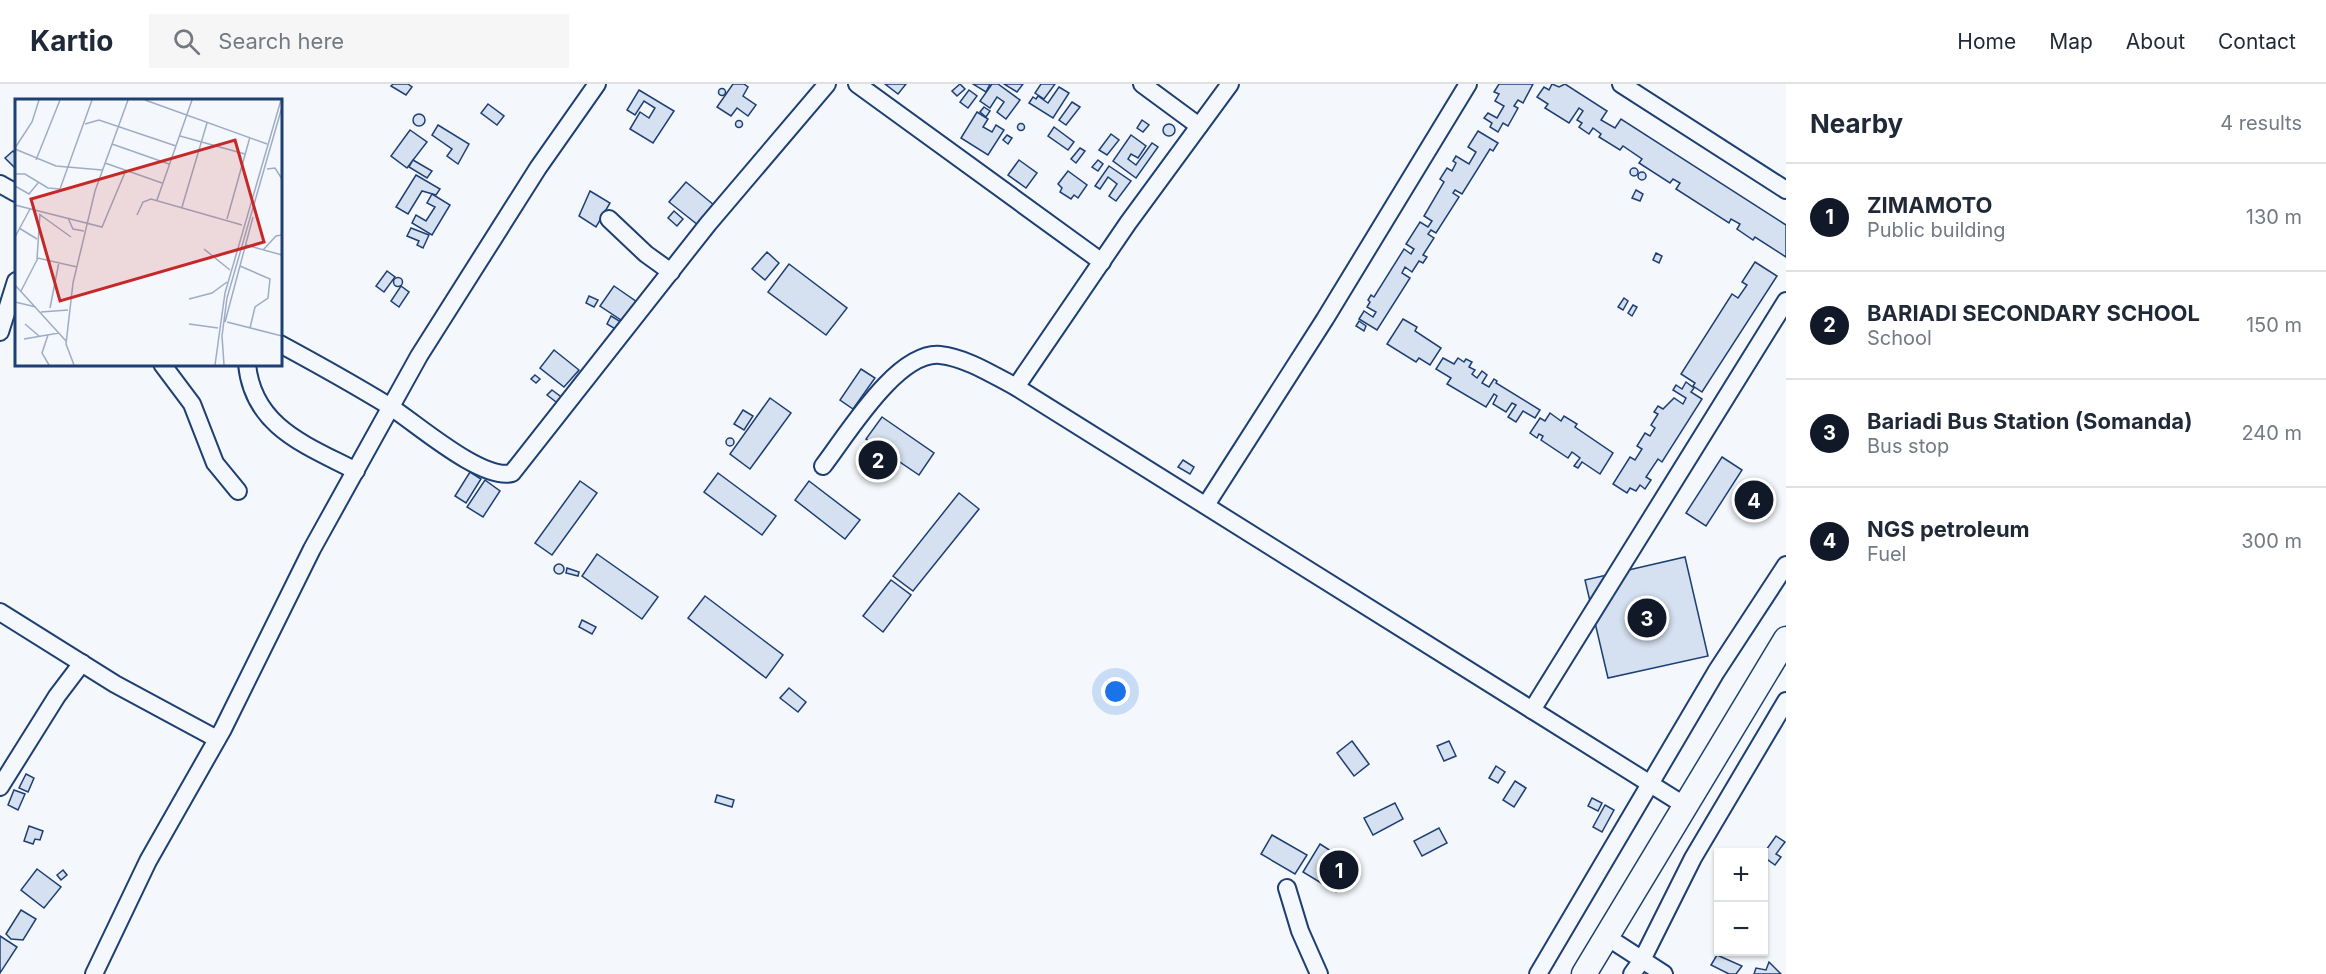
<!DOCTYPE html>
<meta charset="utf-8">
<style>
:root{--surface:#fff;--page:#f6f6f7;--text:#1f2937;--muted:#747a83;--line:#e0e1e3;--accent:#111827}
body{margin:0;font-family:Inter,sans-serif;background:var(--page);color:var(--text)}
.controls{position:absolute;right:18px;bottom:18px;display:grid;overflow:hidden;border-radius:0px;box-shadow:0 2px 4px #0004}
.controls button{width:54px;height:54px;display:grid;place-items:center;padding:0;border:0;border-bottom:2px solid var(--line);background:var(--surface);color:var(--text);font:30px sans-serif}
.you{position:absolute;left:1116px;top:608px;width:21px;height:21px;margin:-15px;border:4px solid #fff;border-radius:50%;background:#1a73e8;box-shadow:0 0 0 9px #1a73e833}
.badge{display:grid;place-items:center;width:39px;height:39px;border-radius:50%;background:var(--accent);color:#fff;font-size:20px;font-weight:700}
.pin{position:absolute;translate:-50% -50%;border:3px solid #fff;box-shadow:0 2px 6px #0006}
.list{margin:0;padding:0;list-style:none}
h2{display:flex;justify-content:space-between;align-items:center;height:78px;margin:0;padding:0 24px;font-size:26px}
h2 small{font-size:20px;font-weight:400;color:var(--muted)}
.list li{display:grid;grid-template-columns:39px 1fr auto;gap:18px;align-items:center;box-sizing:border-box;height:108px;padding:0 24px;border-top:2px solid var(--line)}
.list b{display:block;font-size:22px;white-space:nowrap}
.list p{margin:0;font-size:20px;white-space:nowrap;color:var(--muted)}
.list em{font-size:20px;font-style:normal;color:var(--muted)}
.icon{flex:none;width:33px;height:33px;fill:none;stroke:currentColor;stroke-width:2;stroke-linecap:round;stroke-linejoin:round}
.map{position:relative;flex:none;width:1786px;height:890px;overflow:hidden}
header{display:flex;align-items:center;gap:36px;box-sizing:border-box;height:84px;padding:0 30px;background:var(--surface);border-bottom:2px solid var(--line)}
header strong{font-size:28px}
nav{display:flex;gap:33px;margin-inline-start:auto;font-size:21px}
.search{width:420px;height:54px;background:var(--page);display:flex;align-items:center;gap:15px;box-sizing:border-box;padding:0 21px;border-radius:0px;color:var(--muted);font-size:22px}
main{display:flex}
aside{flex:1;background:var(--surface)}
.map>svg:first-child{display:block}
</style>
<header>
<strong>Kartio</strong>
<div class="search"><svg class="icon" aria-label="search" viewBox="0 0 24 24"><circle cx="10" cy="10" r="6"/><path d="M15 15l6 6"/></svg>Search here</div>
<nav><a>Home</a><a>Map</a><a>About</a><a>Contact</a></nav>
</header>
<main>
<div class="map">
<svg width="1786" height="890" viewBox="0 0 1786 890">
<rect width="100%" height="100%" fill="#f4f7fb"/>
<!-- building -->
<g fill="#d5e0f0" stroke="#1d3f73" stroke-width="1.5">
<path d="M393,0H408L412,3L406,11L391,2Z"/>
<path d="M733,0H744L748,3L743,12L756,21L748,32L737,24L731,32L717,23Z"/>
<path d="M885,0H906L898,10Z"/>
<path d="M960,0L965,5L957,12L952,7Z"/>
<path d="M973,0H990L986,8Z"/>
<path d="M992,0H998L1020,16L1006,35L997,28L1004,18L997,13L990,24L980,17Z"/>
<path d="M1004,0H1023L1017,8Z"/>
<path d="M1041,0H1055L1044,15L1035,9Z"/>
<path d="M1499,0H1533L1523,19L1518,16L1514,22L1518,24L1508,42L1503,39L1498,48L1490,43L1492,39L1484,34L1488,29L1497,34L1504,22L1495,17L1499,10L1494,8Z"/>
<path d="M1552,0L1559,3L1565,0L1607,27L1601,36L1615,44L1621,35L1786,141V173L1755,153L1753,156L1737,145L1740,140L1731,135L1729,139L1676,105L1680,99L1673,95L1670,99L1639,79L1642,75L1623,62L1620,66L1599,53L1601,50L1593,44L1589,50L1579,43L1582,39L1577,36L1583,27L1579,24L1569,39L1545,24L1548,20L1537,13L1544,3L1549,6Z"/>
<path d="M1059,3L1069,9L1053,34L1029,19L1033,13L1036,15L1038,12L1048,19Z"/>
<circle cx="722" cy="8" r="3.5"/>
<path d="M639,6L674,27L653,59L630,45L640,28L649,34L655,24L644,17L635,31L627,26Z"/>
<path d="M969,6L977,12L968,24L960,18Z"/>
<path d="M1072,18L1080,23L1066,41L1059,36Z"/>
<path d="M488,20L504,32L497,41L481,29Z"/>
<path d="M984,23L990,27L986,33L980,28Z"/>
<path d="M977,28L988,35L983,43L992,48L996,41L1004,46L988,71L961,54Z"/>
<circle cx="419" cy="36" r="6"/>
<path d="M1142,36L1149,41L1143,48L1137,44Z"/>
<circle cx="739" cy="40" r="3.5"/>
<circle cx="1021" cy="43" r="3.5"/>
<circle cx="1169" cy="46" r="6"/>
<path d="M438,41L469,60L458,80L447,72L452,65L432,51Z"/>
<path d="M1054,43L1074,58L1068,66L1048,52Z"/>
<path d="M410,46L427,58L407,84L391,72Z"/>
<path d="M1478,47L1498,59L1493,67L1490,65L1462,110L1455,106L1453,109L1459,113L1436,149L1431,146L1428,150L1434,154L1423,171L1427,173L1423,179L1419,177L1412,188L1405,183L1402,189L1410,194L1377,246L1359,235L1364,227L1373,233L1376,228L1367,223L1370,218L1368,216L1371,211L1374,213L1404,165L1411,170L1414,165L1406,160L1420,138L1428,143L1432,137L1424,132L1444,98L1440,95L1447,84L1452,87L1456,79L1453,77L1456,72L1469,80L1476,68L1468,63Z"/>
<path d="M1111,50L1119,56L1107,71L1099,66Z"/>
<path d="M1007,51L1012,54L1008,60L1003,56Z"/>
<path d="M1131,51L1146,62L1138,74L1131,70L1128,75L1136,81L1152,59L1158,63L1136,94L1113,77Z"/>
<path d="M1080,64L1085,67L1076,79L1071,75Z"/>
<path d="M13,67L16,70V85L5,74Z"/>
<path d="M413,76L432,87L427,94L409,83Z"/>
<path d="M1019,76L1037,89L1026,104L1008,91Z"/>
<path d="M1098,76L1103,80L1098,87L1092,83Z"/>
<path d="M1109,82L1131,97L1116,117L1109,112L1117,100L1108,93L1100,105L1095,102Z"/>
<circle cx="1634" cy="88" r="4"/>
<path d="M1068,87L1087,101L1078,114L1074,111L1071,115L1060,108L1062,104L1058,100Z"/>
<circle cx="1642" cy="92" r="4"/>
<path d="M416,91L440,105L436,111L422,107L408,130L396,123Z"/>
<path d="M686,98L714,121L698,141L669,118Z"/>
<path d="M1636,106L1643,110L1640,117L1632,114Z"/>
<path d="M590,107L610,119L596,143L579,132Z"/>
<path d="M432,110L450,121L432,151L412,139L416,131L426,137L435,123L427,119Z"/>
<path d="M674,127L683,135L677,142L668,134Z"/>
<path d="M411,144L429,151L423,164L417,161L419,157L407,152Z"/>
<path d="M767,168L779,179L765,196L752,185Z"/>
<path d="M1656,169L1662,172L1659,179L1653,176Z"/>
<path d="M1755,178L1777,192L1702,308L1693,302L1695,299L1681,290L1732,210L1738,214L1747,201L1742,198Z"/>
<path d="M789,180L847,224L826,251L768,208Z"/>
<path d="M387,187L395,193L384,208L376,202Z"/>
<circle cx="398" cy="198" r="4.5"/>
<path d="M401,202L409,208L399,223L391,217Z"/>
<path d="M614,202L640,220L627,240L600,222Z"/>
<path d="M589,212L598,216L594,223L586,219Z"/>
<path d="M1624,214L1628,217L1623,226L1618,223Z"/>
<path d="M1633,221L1637,223L1632,232L1628,229Z"/>
<path d="M611,232L621,238L617,246L607,240Z"/>
<path d="M1403,235L1417,243L1415,247L1441,264L1430,281L1419,274L1416,278L1387,260Z"/>
<path d="M1359,237L1366,242L1364,247L1356,242Z"/>
<path d="M554,266L579,286L564,303L540,284Z"/>
<path d="M1443,274L1454,280L1458,274L1464,278L1466,275L1472,278L1469,283L1475,286L1472,290L1477,294L1482,287L1487,291L1482,299L1489,303L1494,295L1497,297L1496,299L1540,326L1535,334L1523,327L1516,338L1508,333L1516,321L1512,319L1506,328L1493,320L1497,312L1494,310L1486,323L1447,300L1451,294L1436,285Z"/>
<path d="M861,285L875,294L853,325L840,316Z"/>
<path d="M535,291L540,295L536,299L531,295Z"/>
<path d="M1686,298L1694,304L1691,308L1702,315L1662,378L1658,375L1646,393L1651,396L1645,405L1640,401L1636,407L1630,404L1627,409L1613,400L1630,373L1635,376L1642,365L1637,362L1645,349L1650,352L1655,344L1651,341L1658,330L1654,328L1658,322L1663,325L1674,314L1683,320L1686,314L1673,306L1676,301L1682,305Z"/>
<path d="M552,306L564,315L560,321L547,311Z"/>
<path d="M770,314L791,329L750,385L730,370Z"/>
<path d="M743,326L753,332L744,346L734,340Z"/>
<path d="M1550,329L1561,337L1564,332L1577,340L1575,343L1613,369L1600,390L1582,378L1578,384L1574,382L1580,374L1572,368L1568,374L1541,356L1543,352L1539,350L1537,354L1530,349L1540,334L1545,337Z"/>
<path d="M882,333L934,369L919,391L866,355Z"/>
<circle cx="730" cy="358" r="4"/>
<path d="M1722,373L1742,386L1706,442L1686,429Z"/>
<path d="M1183,376L1194,383L1190,390L1178,383Z"/>
<path d="M470,388L481,395L466,419L455,412Z"/>
<path d="M718,389L776,432L762,451L704,408Z"/>
<path d="M485,396L500,407L483,433L467,423Z"/>
<path d="M580,397L597,409L552,471L535,459Z"/>
<path d="M809,397L860,436L845,455L795,416Z"/>
<path d="M959,409L979,425L913,507L893,492Z"/>
<path d="M597,470L658,513L642,535L582,492Z"/>
<path d="M1685,473L1708,572L1608,594L1585,496Z"/>
<circle cx="559" cy="485" r="5"/>
<path d="M567,484L579,488L578,492L566,489Z"/>
<path d="M891,496L911,511L883,548L863,532Z"/>
<path d="M705,512L783,571L766,594L688,534Z"/>
<path d="M582,536L596,543L592,550L579,543Z"/>
<path d="M789,604L806,618L798,628L780,614Z"/>
<path d="M1352,657L1369,680L1354,692L1337,669Z"/>
<path d="M1449,657L1456,672L1444,677L1437,662Z"/>
<path d="M1496,682L1505,688L1498,699L1489,694Z"/>
<path d="M26,690L34,694L28,708L19,704Z"/>
<path d="M1515,697L1526,704L1514,723L1503,716Z"/>
<path d="M14,706L25,710L18,726L8,721Z"/>
<path d="M717,711L734,716L732,723L715,718Z"/>
<path d="M1592,714L1602,719L1598,727L1588,722Z"/>
<path d="M1395,719L1403,735L1373,751L1364,734Z"/>
<path d="M1605,721L1614,726L1602,748L1593,743Z"/>
<path d="M29,742L43,747L40,756L35,755L33,760L24,757Z"/>
<path d="M1439,744L1447,759L1422,772L1414,757Z"/>
<path d="M1272,751L1307,771L1295,790L1261,770Z"/>
<path d="M1776,752L1785,758L1776,770L1781,773L1775,781L1764,773V769Z"/>
<path d="M1320,760L1353,781L1336,808L1303,788Z"/>
<path d="M37,785L61,803L44,824L21,806Z"/>
<path d="M63,786L67,791L61,796L57,791Z"/>
<path d="M21,826L36,835L23,856L11,855L6,850Z"/>
<path d="M0,852L17,863L0,889Z"/>
<path d="M1717,871L1742,882L1736,890H1729L1711,881Z"/>
<path d="M1769,878L1781,890H1754L1756,884L1766,886Z"/>
</g>
<g fill="none" stroke-linecap="round" stroke-linejoin="round">
<defs>
<g id="minor">
<path d="M857,0L1102,178"/>
<path d="M1142,0L1199,42"/>
<path d="M1621,0L1786,106"/>
<path d="M0,100L16,109"/>
<path d="M609,135L646,170L671,188"/>
<path d="M0,248L16,197"/>
<path d="M280,260C317,280 353,300 389,322C415,338 481,397 512,389L708,140L827,0"/>
<path d="M162,280L192,320L215,379L238,407"/>
<path d="M247,280C253,343 306,361 356,387"/>
<path d="M1016,303L1128,139L1230,0"/>
<path d="M823,382C847,351 897,267 940,271C967,274 993,291 1016,303L1684,721"/>
<path d="M1206,421L1325,235L1468,0"/>
<path d="M0,528L115,600L217,655"/>
<path d="M1532,626L1786,217"/>
<path d="M0,703L57,612L82,579"/>
<path d="M1287,804L1300,847L1319,890"/>
<path d="M1607,853L1664,890"/>
<path d="M94,890L148,777L223,645L312,465L419,272L538,84L597,0"/>
<path d="M1538,890L1716,588L1786,481"/>
<path d="M1632,890L1642,876L1693,774L1786,617"/>
</g>
<path id="highway" d="M1584,890L1786,555"/>
</defs>
<!-- minor casing -->
<use href="#minor" stroke="#1d3f73" stroke-width="20"/>
<!-- highway casing -->
<use href="#highway" stroke="#1d3f73" stroke-width="27"/>
<!-- minor -->
<use href="#minor" stroke="#f4f7fb" stroke-width="16"/>
<!-- highway -->
<use href="#highway" stroke="#f4f7fb" stroke-width="24"/>
</g>
<!-- overview -->
<g transform="translate(15 15)">
<rect width="267" height="267" fill="#f4f7fb"/>
<path fill="none" stroke="#9eadc5" stroke-width="1.5" d="M130,1L252,45M70,25L84,21L161,47M165,37L230,55M97,45L154,65M0,49L17,23L24,1M0,50L41,67L87,71M21,61L45,1M90,64L147,84M252,70L260,69L267,80M0,75H10L33,89L45,90L77,1M0,87L14,95L23,84M142,101L177,1M0,106L87,128L111,71M167,108L192,24M24,115L56,138M122,116L128,103L136,100L227,126M53,119L58,130L69,132M212,120L235,38M4,129L22,140M0,138L15,110M231,146L267,156M189,150L215,171M248,151L261,137L267,136M22,160L25,115M225,167L255,180L253,199L240,208L235,229M0,186L51,242M6,192L23,159L62,168M174,200L197,194L212,183M0,203L21,208M35,209L44,163M26,213L53,211M210,223L238,118M212,223L267,237M10,225L24,237M174,225L203,229M33,236L27,254L34,266M9,240L44,234M59,266L51,245L58,184L80,92L113,1M200,266L210,194L266,1M209,266L207,237L212,199L267,8"/>
<path fill="#c62828" fill-opacity="0.15" stroke="#c62828" stroke-width="3" d="M220,41L249,143L45,202L16,100Z"/>
<rect width="267" height="267" fill="none" stroke="#1d3f73" stroke-width="3"/>
</g>
</svg>
<div class="controls">
<button>+</button>
<button>−</button>
</div>
<div class="you"></div>
<div class="pin badge" style="left:1339px;top:786px">1</div>
<div class="pin badge" style="left:878px;top:376px">2</div>
<div class="pin badge" style="left:1647px;top:534px">3</div>
<div class="pin badge" style="left:1754px;top:416px">4</div>
</div>
<aside>
<h2>Nearby<small>4 results</small></h2>
<ul class="list">
<li><span class="badge">1</span><div><b>ZIMAMOTO</b><p>Public building</p></div><em>130 m</em></li>
<li><span class="badge">2</span><div><b>BARIADI SECONDARY SCHOOL</b><p>School</p></div><em>150 m</em></li>
<li><span class="badge">3</span><div><b>Bariadi Bus Station (Somanda)</b><p>Bus stop</p></div><em>240 m</em></li>
<li><span class="badge">4</span><div><b>NGS petroleum</b><p>Fuel</p></div><em>300 m</em></li>
</ul>
</aside>
</main>
